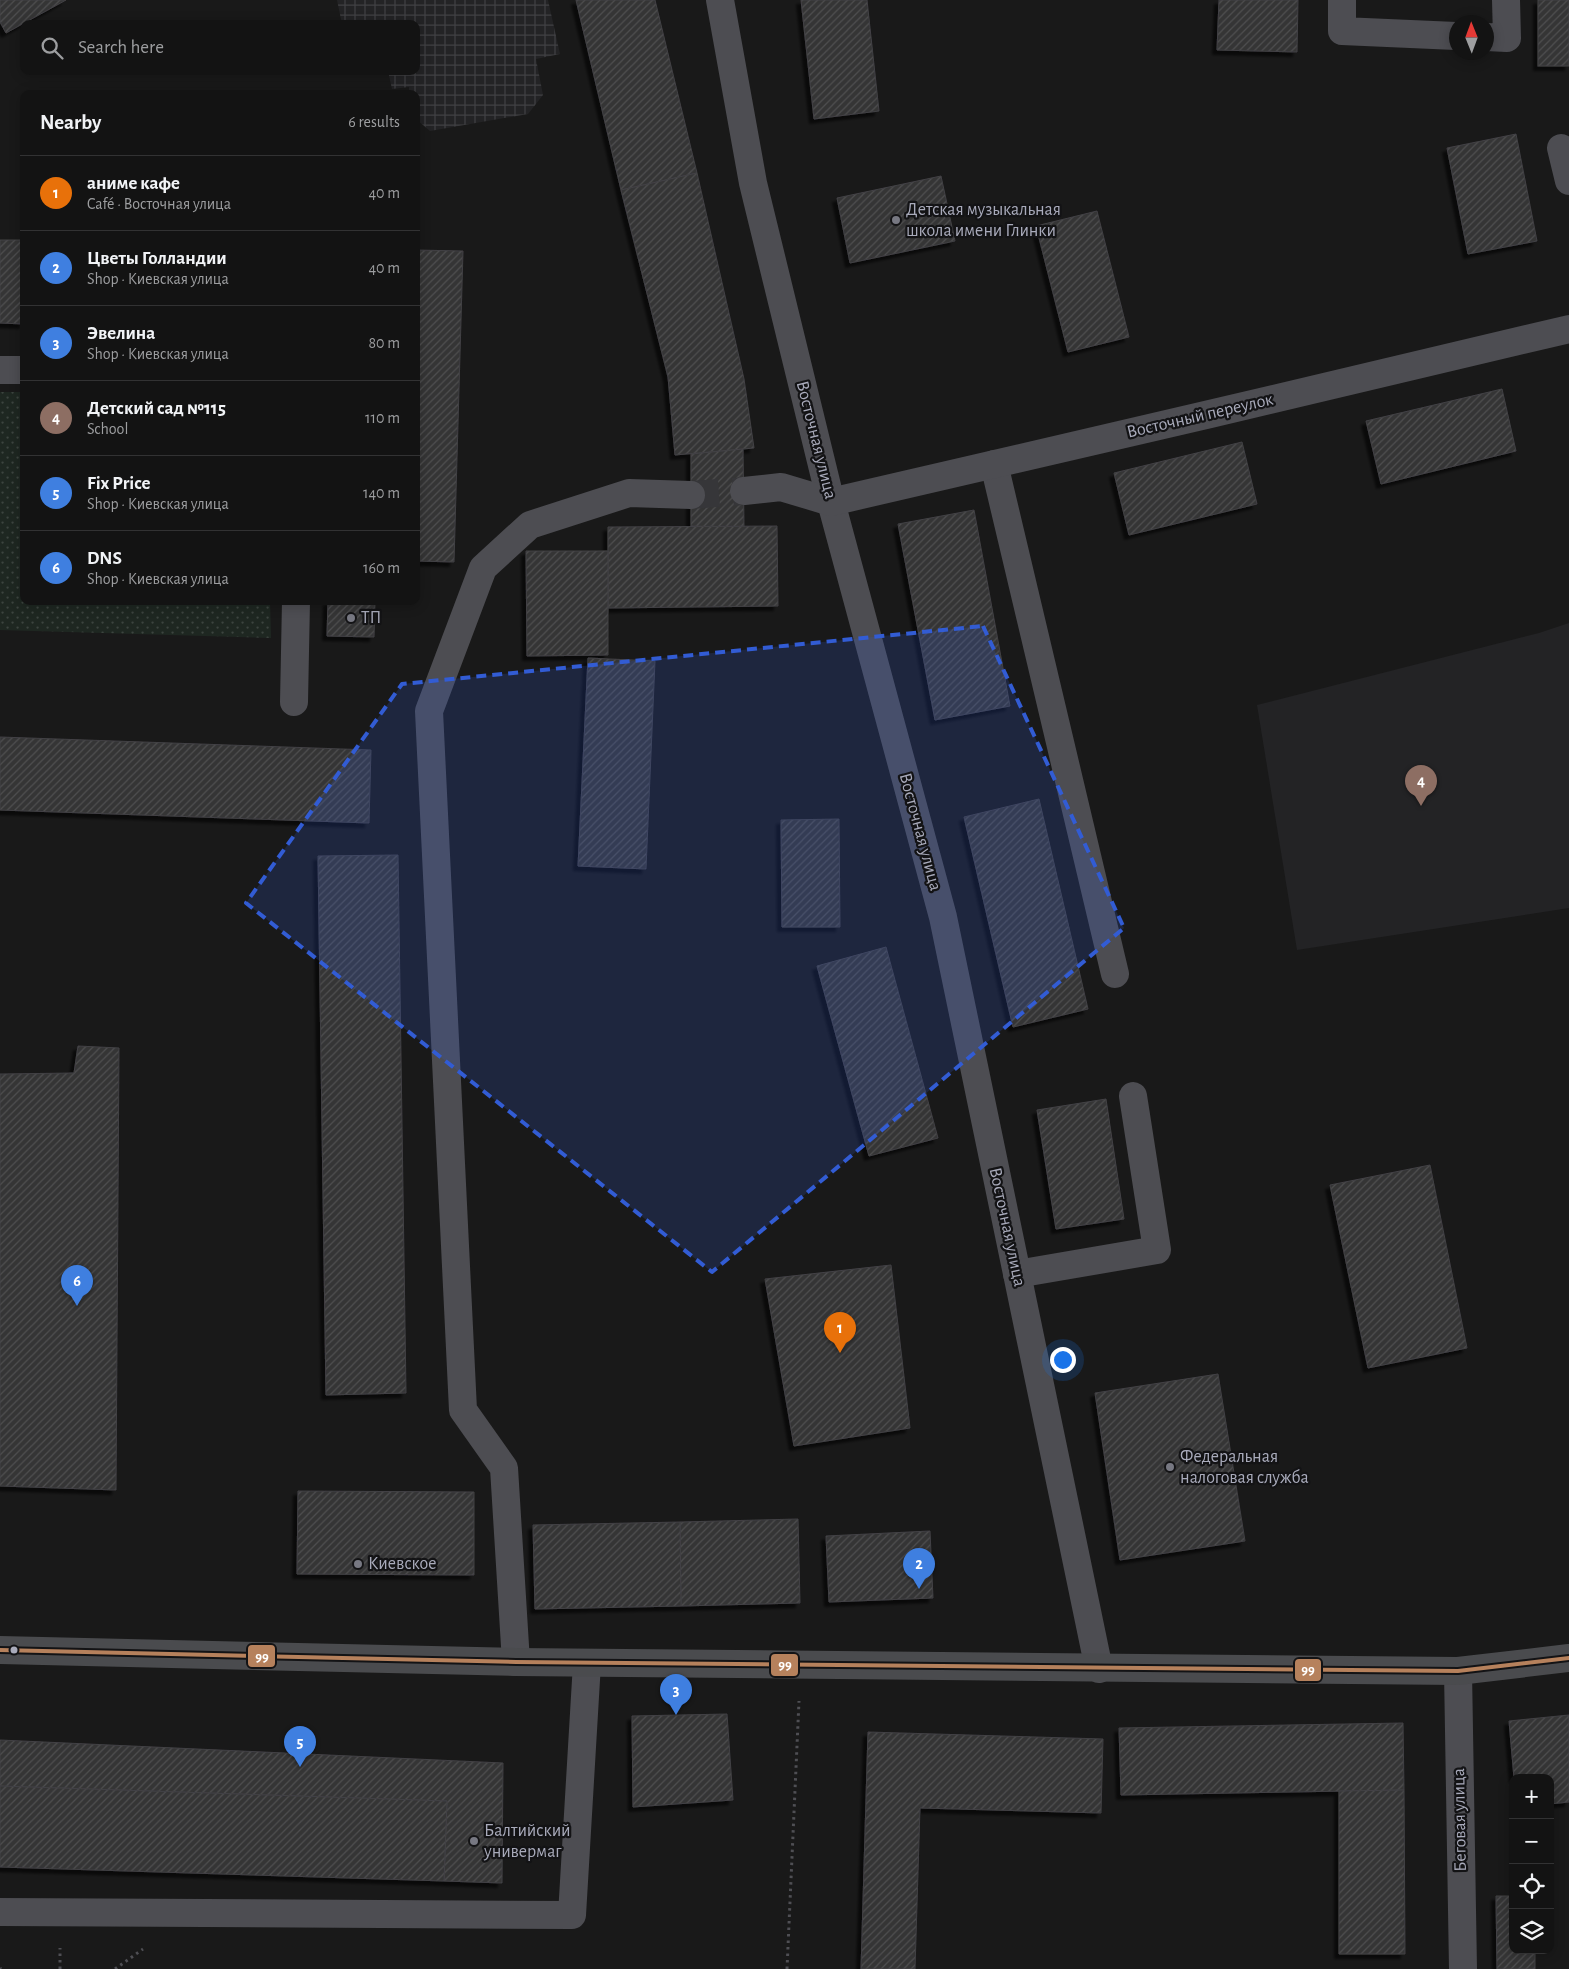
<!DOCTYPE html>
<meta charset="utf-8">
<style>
:root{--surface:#131313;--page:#202021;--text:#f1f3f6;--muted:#9d9ea0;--line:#323233;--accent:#0f766e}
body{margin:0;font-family:"Alegreya Sans",sans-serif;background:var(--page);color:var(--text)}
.controls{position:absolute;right:15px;bottom:15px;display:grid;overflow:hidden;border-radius:10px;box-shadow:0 2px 12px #0003}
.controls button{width:45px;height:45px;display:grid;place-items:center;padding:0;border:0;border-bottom:1px solid var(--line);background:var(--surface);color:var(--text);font:25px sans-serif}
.compass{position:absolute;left:1449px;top:15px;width:45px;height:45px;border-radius:50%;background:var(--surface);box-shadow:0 2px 12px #0003;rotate:359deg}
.you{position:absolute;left:1062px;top:1359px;width:18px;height:18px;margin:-12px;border:4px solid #fff;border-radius:50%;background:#1a73e8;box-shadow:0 0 0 8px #1a73e833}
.badge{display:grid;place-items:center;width:32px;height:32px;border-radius:50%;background:var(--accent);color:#fff;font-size:16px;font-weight:700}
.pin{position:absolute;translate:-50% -41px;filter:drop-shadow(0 1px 2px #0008)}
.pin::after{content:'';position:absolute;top:26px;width:18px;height:15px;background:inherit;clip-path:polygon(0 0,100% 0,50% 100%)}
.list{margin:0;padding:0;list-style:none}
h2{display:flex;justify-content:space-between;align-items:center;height:65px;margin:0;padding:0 20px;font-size:21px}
h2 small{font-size:16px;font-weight:400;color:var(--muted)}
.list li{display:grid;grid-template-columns:32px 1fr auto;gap:15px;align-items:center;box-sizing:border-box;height:75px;padding:0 20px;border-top:1px solid var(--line)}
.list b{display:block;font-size:19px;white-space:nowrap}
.list p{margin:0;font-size:16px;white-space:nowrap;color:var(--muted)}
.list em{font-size:16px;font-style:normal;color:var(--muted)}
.icon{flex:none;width:28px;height:28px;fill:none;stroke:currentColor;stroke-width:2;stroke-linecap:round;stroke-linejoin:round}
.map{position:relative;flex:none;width:1569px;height:1969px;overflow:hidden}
.search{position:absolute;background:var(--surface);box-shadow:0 2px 12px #0003;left:20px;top:20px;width:400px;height:55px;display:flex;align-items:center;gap:12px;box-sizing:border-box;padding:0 18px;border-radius:10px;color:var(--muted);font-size:19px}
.panel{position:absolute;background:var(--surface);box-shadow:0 2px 12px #0003;left:20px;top:90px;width:400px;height:515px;border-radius:10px}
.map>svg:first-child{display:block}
</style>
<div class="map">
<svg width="1569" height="1969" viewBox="0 0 1569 1969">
<defs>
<pattern id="industrial-grid" width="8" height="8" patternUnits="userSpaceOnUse" patternTransform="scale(1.25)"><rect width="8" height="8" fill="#232325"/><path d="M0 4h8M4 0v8" fill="none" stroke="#404043"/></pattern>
<pattern id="park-dots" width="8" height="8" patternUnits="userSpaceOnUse" patternTransform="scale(1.25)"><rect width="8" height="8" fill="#1e2721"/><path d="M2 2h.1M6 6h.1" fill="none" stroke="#3c443f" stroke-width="1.8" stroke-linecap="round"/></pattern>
<pattern id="building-hatch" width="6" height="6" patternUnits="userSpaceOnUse" patternTransform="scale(1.25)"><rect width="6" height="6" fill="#343435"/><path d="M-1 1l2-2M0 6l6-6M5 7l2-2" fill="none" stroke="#4f4f50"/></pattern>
<filter id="shadow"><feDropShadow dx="-4.5" dy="4.5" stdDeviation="1" flood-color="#0009"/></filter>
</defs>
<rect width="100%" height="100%" fill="#191919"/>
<!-- built -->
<path fill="#232325" d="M1569,623V908L1297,950L1257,705L1539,633Z"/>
<!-- industrial -->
<path fill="url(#industrial-grid)" d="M337,0H548L560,54L536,59L543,95L528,114L430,131L416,119V94H409V87L392,89L388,71H416V24H342Z"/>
<!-- park -->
<path fill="url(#park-dots)" d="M0,392H24V601H270L271,638L0,630Z"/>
<!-- building -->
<g fill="url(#building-hatch)" stroke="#424145" filter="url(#shadow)">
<path d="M0,0H66L6,33L0,22Z"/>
<path d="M576,0H655L697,173L621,190Z"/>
<path d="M801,0H867L879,111L814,119Z"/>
<path d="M1219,0H1298L1297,52L1217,50Z"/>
<rect x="1538" y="0" width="31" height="66"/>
<path d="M1516,134L1537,241L1468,254L1447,148Z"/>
<path d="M697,173L744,379L754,448L675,455L668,377L621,190Z"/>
<path d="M941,176L955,241L850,263L837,198Z"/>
<path d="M1097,211L1129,337L1068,352L1036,226Z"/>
<path d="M0,240H24V324L0,323Z"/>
<path d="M416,250L463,251L454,562L416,561Z"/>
<path d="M1502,389L1516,451L1381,484L1366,421Z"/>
<path d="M1242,442L1257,504L1129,535L1114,473Z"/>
<path d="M743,449L744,527L691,526V454Z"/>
<path d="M974,510L1010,706L935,720L898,524Z"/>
<path d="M777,526L778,606L608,608V527Z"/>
<path d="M526,551H608V655L527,656Z"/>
<path d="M328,601H375L374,637L327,636Z"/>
<path d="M588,658L655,661L646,869L578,866Z"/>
<path d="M0,737L371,750L369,823L0,810Z"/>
<path d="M1039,799L1088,1009L1013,1027L964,817Z"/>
<path d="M839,819L840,927H782L781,820Z"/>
<path d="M398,855L406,1393L326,1395L318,856Z"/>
<path d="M886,947L938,1138L869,1156L817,966Z"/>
<path d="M78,1046L119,1048L116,1490L0,1486V1074L74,1073Z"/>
<path d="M1106,1099L1124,1219L1056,1229L1037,1110Z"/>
<path d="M1430,1165L1467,1348L1368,1368L1330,1185Z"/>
<path d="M891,1265L910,1428L794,1446L765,1279Z"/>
<path d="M1218,1374L1245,1541L1120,1560L1095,1393Z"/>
<path d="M298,1491L474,1492V1575L297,1574Z"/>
<path d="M798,1519L800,1603L681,1606L680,1522Z"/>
<path d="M680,1522L681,1606L535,1609L533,1525Z"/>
<path d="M930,1531L933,1598L829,1602L826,1536Z"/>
<path d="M727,1714L733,1800L633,1807L632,1716Z"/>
<path d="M1569,1715V1802L1550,1804V1778H1514L1509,1721Z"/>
<path d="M1403,1723L1404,1790L1121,1795L1119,1728Z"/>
<path d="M868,1732L1103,1739L1101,1813L920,1808L915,1969H861Z"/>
<path d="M0,1740L503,1763L502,1883L444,1881L447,1801L0,1786Z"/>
<path d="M0,1786L447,1801L444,1881L0,1867Z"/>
<path d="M1404,1790L1405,1954H1339V1791Z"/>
<path d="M1496,1896H1513V1950H1535V1969H1497Z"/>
</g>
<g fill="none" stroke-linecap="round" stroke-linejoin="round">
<!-- minor-tunnel -->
<path stroke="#363639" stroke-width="28" stroke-dasharray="28 14" stroke-linecap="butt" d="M691,495L744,491"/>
<!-- path -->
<g stroke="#4f4f54" stroke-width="3" stroke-dasharray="2.5 4" stroke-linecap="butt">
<path d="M0,1968L1,1969"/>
<path d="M60,1969V1948"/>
<path d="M115,1969L143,1949"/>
<path d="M787,1969L799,1701"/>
</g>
<!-- minor -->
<g stroke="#4d4d52" stroke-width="28">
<path d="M720,0L753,183L831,502L943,917L1099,1669"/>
<path d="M1342,0V31L1456,36"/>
<path d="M1486,37L1507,38L1506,0"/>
<path d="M1561,148L1569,181"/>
<path d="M0,370H24"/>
<path d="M994,464L1115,974"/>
<path d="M744,491L781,487L831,502L1210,414L1569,329"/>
<path d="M294,702L296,601"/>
<path d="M1017,1274L1157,1250L1133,1096"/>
<path d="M516,1662L504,1468L463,1410L429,711L483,568L530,525L629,493L691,495"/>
<path d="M1458,1671L1463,1969"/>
<path d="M0,1912L572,1915L587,1663"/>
</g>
<!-- major -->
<path stroke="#4a4b4e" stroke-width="28" d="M0,1650L516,1662L1458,1671L1569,1658"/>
<defs>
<path id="bus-1" d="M0,1650L516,1662L1458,1671L1569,1658"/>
</defs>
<!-- bus-1 casing -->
<use href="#bus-1" stroke="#131315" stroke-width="8"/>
<!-- bus-1 -->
<use href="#bus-1" stroke="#b6815c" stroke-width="4"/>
</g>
<!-- marked area -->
<path fill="#325cd4" fill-opacity="0.2" stroke="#325cd4" stroke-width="4" stroke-dasharray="10 6" stroke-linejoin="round" d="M983,626L1124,928L712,1272L246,903L402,684Z"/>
<!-- markers -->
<g fill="#777882" stroke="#131315" stroke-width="2">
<circle cx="896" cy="220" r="5"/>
<circle cx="351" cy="618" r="5"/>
<circle cx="1170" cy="1467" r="5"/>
<circle cx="358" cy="1564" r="5"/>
<circle cx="474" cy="1841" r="5"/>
</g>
<circle fill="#a9abbb" stroke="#131315" stroke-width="2" cx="14" cy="1650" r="4.5"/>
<g text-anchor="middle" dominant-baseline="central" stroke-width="4.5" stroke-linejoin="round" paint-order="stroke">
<!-- poi labels -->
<g font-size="18" fill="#a9abbb" stroke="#131315" text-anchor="start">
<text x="906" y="210">Детская музыкальная<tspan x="906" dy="21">школа имени Глинки</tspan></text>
<text x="361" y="618">ТП</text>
<text x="1180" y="1457">Федеральная<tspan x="1180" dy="21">налоговая служба</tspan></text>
<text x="368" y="1564">Киевское</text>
<text x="484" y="1831">Балтийский<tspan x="484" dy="21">универмаг</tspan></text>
</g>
<!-- street labels -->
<g font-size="18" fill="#a9abbb" stroke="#131315">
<text transform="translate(1200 416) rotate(-13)">Восточный переулок</text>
<text transform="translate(816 440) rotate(76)">Восточная улица</text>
<text transform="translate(920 832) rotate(75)">Восточная улица</text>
<text transform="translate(1007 1227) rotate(78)">Восточная улица</text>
<text transform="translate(1460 1820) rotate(-91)">Беговая улица</text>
</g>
</g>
<g stroke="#131315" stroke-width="2">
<rect x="247" y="1644" width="29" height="24" rx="5" fill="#b6815c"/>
<rect x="770" y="1653" width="29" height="24" rx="5" fill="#b6815c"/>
<rect x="1294" y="1658" width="28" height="24" rx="5" fill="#b6815c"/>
</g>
<g font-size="14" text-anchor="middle" font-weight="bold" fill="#fff">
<text x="262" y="1661">99</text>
<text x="785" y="1669">99</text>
<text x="1308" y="1674">99</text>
</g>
</svg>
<div class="controls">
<button>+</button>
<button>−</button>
<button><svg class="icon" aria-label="locate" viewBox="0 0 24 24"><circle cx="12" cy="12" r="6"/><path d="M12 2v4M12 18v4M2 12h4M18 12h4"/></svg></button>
<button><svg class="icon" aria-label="layers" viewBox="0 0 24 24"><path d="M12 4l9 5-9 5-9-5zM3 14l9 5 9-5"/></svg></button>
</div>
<svg class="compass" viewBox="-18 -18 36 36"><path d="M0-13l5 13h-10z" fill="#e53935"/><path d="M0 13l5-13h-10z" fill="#9d9ea0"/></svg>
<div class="you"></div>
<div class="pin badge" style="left:840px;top:1353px;background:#e8710a">1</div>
<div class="pin badge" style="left:919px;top:1589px;background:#3f7fe0">2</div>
<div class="pin badge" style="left:676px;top:1715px;background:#3f7fe0">3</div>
<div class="pin badge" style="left:1421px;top:806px;background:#8d6e63">4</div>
<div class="pin badge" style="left:300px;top:1767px;background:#3f7fe0">5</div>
<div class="pin badge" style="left:77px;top:1306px;background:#3f7fe0">6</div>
<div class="search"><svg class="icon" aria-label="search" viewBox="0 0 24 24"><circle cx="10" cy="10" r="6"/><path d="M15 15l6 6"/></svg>Search here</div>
<section class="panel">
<h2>Nearby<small>6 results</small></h2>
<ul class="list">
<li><span class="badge" style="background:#e8710a">1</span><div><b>аниме кафе</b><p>Café · Восточная улица</p></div><em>40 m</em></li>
<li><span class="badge" style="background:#3f7fe0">2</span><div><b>Цветы Голландии</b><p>Shop · Киевская улица</p></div><em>40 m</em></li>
<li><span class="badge" style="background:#3f7fe0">3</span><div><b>Эвелина</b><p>Shop · Киевская улица</p></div><em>80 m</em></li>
<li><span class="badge" style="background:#8d6e63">4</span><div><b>Детский сад №115</b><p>School</p></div><em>110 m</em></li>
<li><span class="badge" style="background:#3f7fe0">5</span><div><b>Fix Price</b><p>Shop · Киевская улица</p></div><em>140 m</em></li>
<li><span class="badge" style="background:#3f7fe0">6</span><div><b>DNS</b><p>Shop · Киевская улица</p></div><em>160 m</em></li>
</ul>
</section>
</div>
